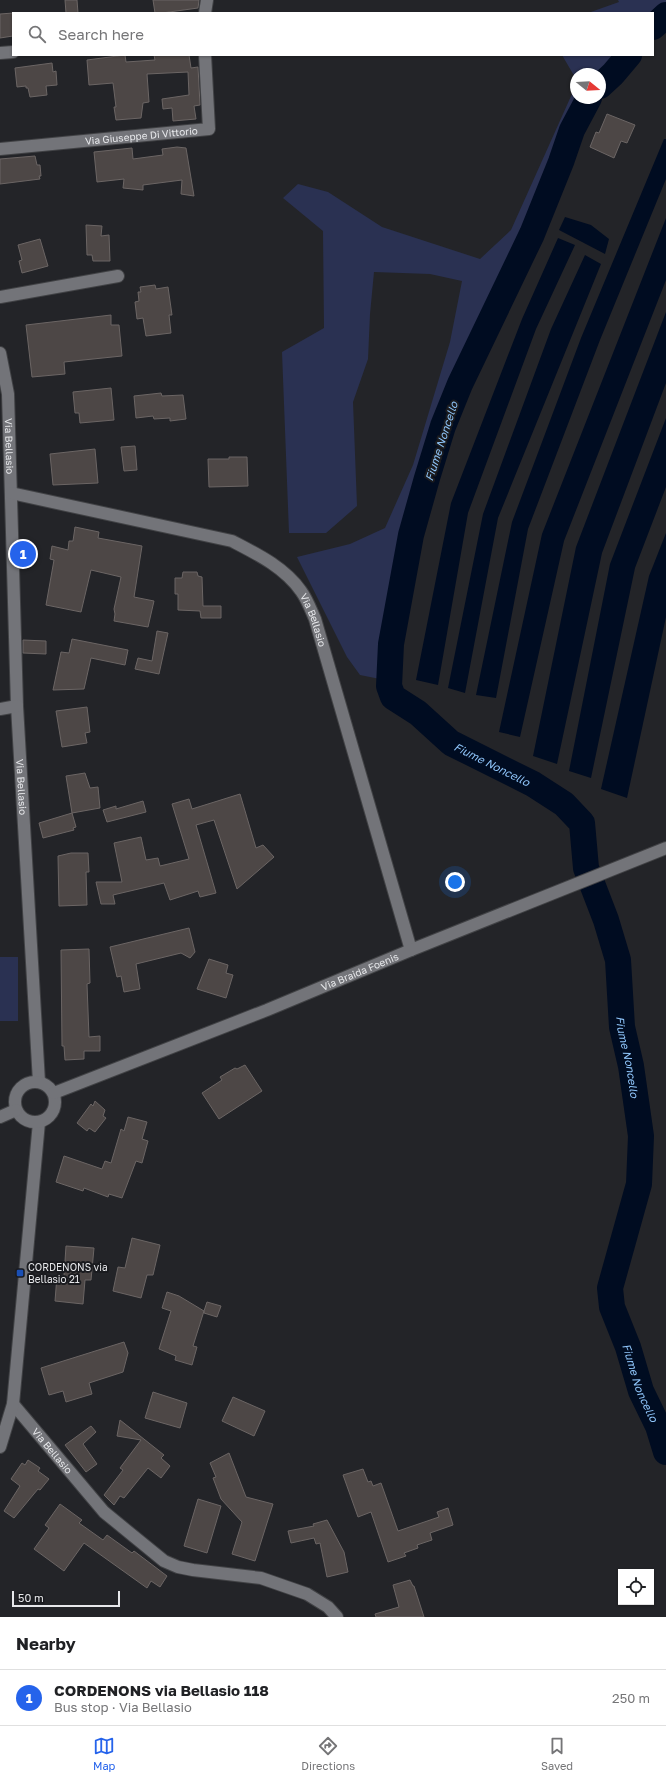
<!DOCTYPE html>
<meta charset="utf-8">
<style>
:root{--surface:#fff;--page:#f6f6f6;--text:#202124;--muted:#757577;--line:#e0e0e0;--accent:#2563eb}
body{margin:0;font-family:"Golos Text",sans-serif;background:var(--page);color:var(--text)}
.controls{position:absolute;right:12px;bottom:12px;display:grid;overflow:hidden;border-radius:0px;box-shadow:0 1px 3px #0004}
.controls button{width:36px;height:36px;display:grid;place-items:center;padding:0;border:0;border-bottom:1px solid var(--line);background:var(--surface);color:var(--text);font:20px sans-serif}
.compass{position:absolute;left:570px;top:68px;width:36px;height:36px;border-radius:50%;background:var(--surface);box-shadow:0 1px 3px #0004;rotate:108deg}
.scale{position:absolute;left:12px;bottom:10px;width:108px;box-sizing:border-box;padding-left:4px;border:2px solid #e7e8eb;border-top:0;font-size:11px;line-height:14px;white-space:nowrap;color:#e7e8eb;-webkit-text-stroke:3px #1a1b1f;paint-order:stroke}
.you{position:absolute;left:455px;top:882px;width:14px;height:14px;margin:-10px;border:3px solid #fff;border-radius:50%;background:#1a73e8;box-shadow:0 0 0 6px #1a73e833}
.badge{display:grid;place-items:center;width:26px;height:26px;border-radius:50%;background:var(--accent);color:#fff;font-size:13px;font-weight:700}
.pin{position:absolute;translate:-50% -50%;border:2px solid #fff;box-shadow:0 1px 4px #0006}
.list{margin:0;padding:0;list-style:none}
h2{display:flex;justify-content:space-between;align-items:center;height:52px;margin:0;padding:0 16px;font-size:17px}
h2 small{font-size:13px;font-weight:400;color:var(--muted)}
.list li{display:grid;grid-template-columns:26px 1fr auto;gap:12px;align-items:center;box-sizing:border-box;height:56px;padding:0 16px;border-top:1px solid var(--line)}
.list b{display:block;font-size:15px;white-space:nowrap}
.list p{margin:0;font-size:13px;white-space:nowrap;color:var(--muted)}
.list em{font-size:13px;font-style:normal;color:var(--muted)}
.icon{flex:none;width:22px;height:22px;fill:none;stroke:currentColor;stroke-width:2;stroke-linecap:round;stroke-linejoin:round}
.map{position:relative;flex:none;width:666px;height:1617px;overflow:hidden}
.search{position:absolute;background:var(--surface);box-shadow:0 1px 3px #0004;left:12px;right:12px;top:12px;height:44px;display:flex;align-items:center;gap:10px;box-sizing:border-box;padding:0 14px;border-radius:0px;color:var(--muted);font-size:15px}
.sheet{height:108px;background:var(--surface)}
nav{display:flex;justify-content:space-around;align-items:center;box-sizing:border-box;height:56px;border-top:1px solid var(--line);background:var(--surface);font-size:11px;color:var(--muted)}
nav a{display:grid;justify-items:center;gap:2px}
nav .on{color:var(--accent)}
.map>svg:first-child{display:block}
</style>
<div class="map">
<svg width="666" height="1617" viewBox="0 0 666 1617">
<rect width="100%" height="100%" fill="#232428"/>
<!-- green -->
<g fill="#2a3152">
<path d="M618,0H666V15L653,27V13H588L619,2Z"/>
<path d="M562,55H629L613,74L600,86V74H576V79Z"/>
<path d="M576,85V98H589L572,130L561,162L532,234L460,384L443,426L427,478L411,535L391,644L389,668L380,679L360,675L347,657L297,557L350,544L385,528L413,465L450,342L462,281L430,274L374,272L370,314L368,359L353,402L357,506L326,533H289L282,352L324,328L323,231L283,198L298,184L328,192L382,227L480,259L511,230Z"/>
<rect x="0" y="957" width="18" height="64"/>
</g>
<!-- water -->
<g fill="#000c21">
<path d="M664,139H666V179L600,340L528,529L496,698L476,695L512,522L581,338Z"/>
<path d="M565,217L591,225L609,239L605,254L559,230Z"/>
<path d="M666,218V280L564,541L520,737L499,732L542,534Z"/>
<path d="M558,238L575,245L536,329L468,513L438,685L416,680L451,503L522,319Z"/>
<path d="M585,255L601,264L498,518L465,693L448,688L483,514L551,329Z"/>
<path d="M666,312V383L602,553L557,764L533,756L576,547Z"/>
<path d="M666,418V487L635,568L591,778L569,771L610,564Z"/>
<path d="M666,533V617L627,798L601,789L649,576Z"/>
</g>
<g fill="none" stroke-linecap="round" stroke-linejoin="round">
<!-- river -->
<g stroke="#000c21" stroke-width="26">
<path d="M653,27L666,15"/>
<path d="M600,86L613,74L629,55"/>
<path id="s1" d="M589,98L572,130L561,162L532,234L460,384L443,426L427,478L411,535L391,644L389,686L393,697L418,713L451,743L533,784L564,804L582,823L586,868L606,920L618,960L622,1027L631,1066L641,1136L639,1184L610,1288L612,1307L628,1347L641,1391L658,1426L666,1452"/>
</g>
</g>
<!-- building -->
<g fill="#4d4746" stroke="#6b6564">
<path d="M65,0H77L78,13H66Z"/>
<path d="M153,0H199L198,8L162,13H155Z"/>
<path d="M13,13V36L0,38V14Z"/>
<path d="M125,55L126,62L155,60L154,55H189L191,68L198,67L200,105L194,106L196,119L173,121L172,108L163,109L162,99L189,95L188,72L147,74L149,102L143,103L141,118L116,120L114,107H116L113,83L89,85L87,60Z"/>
<path d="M52,63L53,72L56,71L57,85L46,86L47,95L30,97L28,88H26V86L17,87L15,68Z"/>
<path d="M607,114L635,125L627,143L621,141L614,158L590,147L596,132L599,133Z"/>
<path d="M177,147L186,148L194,196L181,194L182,180L143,185V190L123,188L124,179L97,182L94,152L132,148L133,159L163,155L162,149Z"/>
<path d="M35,156L37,165H40L41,176H39L40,179L0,184V159Z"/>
<path d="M86,225L102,226L101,236L109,235L110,261H93L92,255H87Z"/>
<path d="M40,239L48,266L22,273L19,261L22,260L18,245Z"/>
<path d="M155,285L156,289L168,287L172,315H169L171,333L146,336L143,318L137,319L135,302L139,301L138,292H141L140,287Z"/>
<path d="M111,315V325H119L122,356L64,362L65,374L32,377L26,325Z"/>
<path d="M111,388L114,420L80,423L79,413H75L73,392Z"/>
<path d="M161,393L162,396L183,395L186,419L170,421V418L154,419L153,416L136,418L134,396Z"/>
<path d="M135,446L137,470L124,471L121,447Z"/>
<path d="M95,449L98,483L53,485L50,454Z"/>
<path d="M229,457H247L248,486L209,487L208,459H229Z"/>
<path d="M75,527L99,532L98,538L142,546L134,597L154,601L148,627L114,621L115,614L114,609L121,577L91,570L81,612L46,605L54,560L50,559L52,546L68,550L69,541H73Z"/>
<path d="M183,572H197L198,576L202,577L203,606H221V618H201L200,611L178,610V594H175V578H182Z"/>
<path d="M157,631L168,633L159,674L135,669L138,658L152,661Z"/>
<path d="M72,639L128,650L125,665L91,658L84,689L53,690L61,652L69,653Z"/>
<path d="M23,640L46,641V654L23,653Z"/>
<path d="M87,707L90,732L85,733L87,743L62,747L56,711Z"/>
<path d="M85,773L90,788L98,787L100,808L72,813L66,776Z"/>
<path d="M240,794L256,848L263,845L274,857L237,889L214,820L196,825L216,893L200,897L198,891L170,900L164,883L113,895L115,904H101L96,882H122L114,843L141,837L146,860L158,858L160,866L189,859L172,804L189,799L192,809Z"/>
<path d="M143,801L146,812L107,822L103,810L116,806V809Z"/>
<path d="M72,813L76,827L73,828L74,830L43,838L39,823Z"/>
<path d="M71,853H88L89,872H86L87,905L59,906L58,856Z"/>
<path d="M189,928L195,952L190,958L181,953L136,964L140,989L124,992L121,976L117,977L110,947Z"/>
<path d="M89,949L90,983L87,984L89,1037L100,1036V1051H84V1059L65,1060L64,1046H62L61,950Z"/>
<path d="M209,959L228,965L226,973L233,975L226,998L197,989Z"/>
<path d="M245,1065L262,1091L219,1119L202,1093L222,1080L220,1077L235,1068L237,1069Z"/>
<path d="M95,1101L105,1110L103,1116L106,1118L95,1132L89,1128L87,1131L77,1123L91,1104L93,1106Z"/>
<path d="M128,1117L147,1122L142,1139L148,1141L142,1163L136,1161L122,1198L109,1194L108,1197L84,1188L83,1191L56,1182L64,1156L102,1169L105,1161L111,1163L121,1129L124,1131Z"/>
<path d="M132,1238L160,1245L153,1275H147L141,1298L113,1291L118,1267L125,1268Z"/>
<path d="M66,1246L94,1248L91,1280H85L83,1304L55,1301L57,1276H64Z"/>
<path d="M167,1292L179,1296L204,1311L207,1302L221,1306L217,1317L204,1313V1311L193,1346L197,1347L192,1365L175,1360L176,1356L159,1349L171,1311L162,1308Z"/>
<path d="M124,1342L128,1353L123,1372L89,1383L92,1394L66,1402L63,1391L49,1395L41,1368Z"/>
<path d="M153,1392L187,1403L180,1428L145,1418Z"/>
<path d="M233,1397L265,1411L254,1436L222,1421Z"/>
<path d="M120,1420L164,1455L161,1458L170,1466L161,1478L148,1468L124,1498L120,1496L114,1505L104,1495L123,1470L120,1468L141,1440L117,1436Z"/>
<path d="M91,1426L96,1432L83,1444L97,1464L86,1472L65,1445Z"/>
<path d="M229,1453L246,1497L273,1504L255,1561L232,1554L242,1522L221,1499L213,1478L216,1477L210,1463Z"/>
<path d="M28,1460L40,1468L38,1471L49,1479L40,1490L38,1489L14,1518L4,1511L20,1486L11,1479L22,1463L25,1465Z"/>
<path d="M363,1469L368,1482L371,1481L373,1486L381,1483L398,1531L439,1517L437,1512L448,1508L453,1525L430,1533L432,1540L417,1545L418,1548L404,1553L406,1556L388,1562L371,1512L358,1517L343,1475Z"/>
<path d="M198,1499L221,1506L207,1553L184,1546Z"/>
<path d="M60,1504L82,1520L79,1523L103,1540L107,1535L132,1553L134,1551L167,1576L160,1587L151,1581L147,1588L84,1543L64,1571L34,1549L49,1528L45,1525Z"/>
<path d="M327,1520L344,1552L348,1572L327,1577L320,1543L316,1544L314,1538L291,1543L288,1531L314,1526L313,1524Z"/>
<path d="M410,1580L413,1586H414L424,1617H376L375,1614L399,1607L393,1585Z"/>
</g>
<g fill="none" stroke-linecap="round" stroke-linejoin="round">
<defs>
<g id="street">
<path d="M205,13L207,0"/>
<path d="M0,53L13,52"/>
<path id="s2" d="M0,149L209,129L205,55"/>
<path d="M0,297L118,276"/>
<path id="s3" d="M0,353L8,394L17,706L39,1082"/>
<path id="s4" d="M11,493L232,541C257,554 284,567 301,591C307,599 311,610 315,619L411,950"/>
<path d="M0,709L17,706"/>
<path id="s5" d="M13,1404L104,1512L164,1561L178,1567L193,1570L261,1578L307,1594L328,1607L337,1617"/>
<path d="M0,1447L13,1404L39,1122"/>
</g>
<g id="secondary">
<circle cx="35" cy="1102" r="20"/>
<path id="s6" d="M54,1093L267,1010L411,950L666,848"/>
<path d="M0,1117L16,1110"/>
</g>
</defs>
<!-- street casing -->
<use href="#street" stroke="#414245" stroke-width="14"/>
<!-- secondary casing -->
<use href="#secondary" stroke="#414245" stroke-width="14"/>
<!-- street -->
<use href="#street" stroke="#737479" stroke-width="12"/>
<!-- secondary -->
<use href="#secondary" stroke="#737479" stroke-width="12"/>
</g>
<!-- markers -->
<rect fill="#1a4fb4" stroke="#1a1b1f" stroke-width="1.5" x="16" y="1269" width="8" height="8" rx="2"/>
<g text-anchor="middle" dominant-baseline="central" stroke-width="4" stroke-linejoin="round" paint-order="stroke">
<!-- street labels -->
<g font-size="10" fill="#e7e8eb" stroke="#1a1b1f">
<text stroke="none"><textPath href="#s2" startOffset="142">Via Giuseppe Di Vittorio</textPath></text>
<text stroke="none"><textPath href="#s3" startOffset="94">Via Bellasio</textPath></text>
<text stroke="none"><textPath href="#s4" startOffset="344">Via Bellasio</textPath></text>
<text stroke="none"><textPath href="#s3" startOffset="435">Via Bellasio</textPath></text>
<text stroke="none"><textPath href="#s6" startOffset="329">Via Braida Foenis</textPath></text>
<text stroke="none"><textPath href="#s5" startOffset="61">Via Bellasio</textPath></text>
</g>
<!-- poi labels -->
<g font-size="10" fill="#e7e8eb" stroke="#1a1b1f" text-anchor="start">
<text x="28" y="1267">CORDENONS via<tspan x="28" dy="12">Bellasio 21</tspan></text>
</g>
<!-- water labels -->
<g font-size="11" font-style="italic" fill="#8fc6fb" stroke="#1a1b1f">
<text transform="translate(441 441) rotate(-72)">Fiume Noncello</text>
<text stroke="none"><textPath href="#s1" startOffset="758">Fiume Noncello</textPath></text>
<text stroke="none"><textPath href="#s1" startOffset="1107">Fiume Noncello</textPath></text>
<text stroke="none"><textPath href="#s1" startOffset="1443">Fiume Noncello</textPath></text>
</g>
</g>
</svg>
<div class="controls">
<button><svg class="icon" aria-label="locate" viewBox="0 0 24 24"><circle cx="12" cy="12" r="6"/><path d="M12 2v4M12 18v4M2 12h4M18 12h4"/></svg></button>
</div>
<svg class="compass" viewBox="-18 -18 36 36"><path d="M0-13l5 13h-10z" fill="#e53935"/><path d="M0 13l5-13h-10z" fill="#757577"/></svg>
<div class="scale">50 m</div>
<div class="you"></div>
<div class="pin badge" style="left:23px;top:554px">1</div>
<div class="search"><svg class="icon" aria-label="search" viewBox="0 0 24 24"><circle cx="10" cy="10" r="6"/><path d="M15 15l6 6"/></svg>Search here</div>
</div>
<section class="sheet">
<h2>Nearby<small></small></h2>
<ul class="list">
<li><span class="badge">1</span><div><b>CORDENONS via Bellasio 118</b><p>Bus stop · Via Bellasio</p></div><em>250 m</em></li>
</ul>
</section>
<nav>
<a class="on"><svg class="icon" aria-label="map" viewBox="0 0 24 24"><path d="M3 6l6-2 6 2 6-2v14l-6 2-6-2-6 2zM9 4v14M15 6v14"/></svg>Map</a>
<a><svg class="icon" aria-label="directions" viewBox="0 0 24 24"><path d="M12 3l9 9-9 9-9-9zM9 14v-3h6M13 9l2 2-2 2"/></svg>Directions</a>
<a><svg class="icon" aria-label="saved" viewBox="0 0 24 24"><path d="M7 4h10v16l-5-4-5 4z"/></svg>Saved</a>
</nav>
